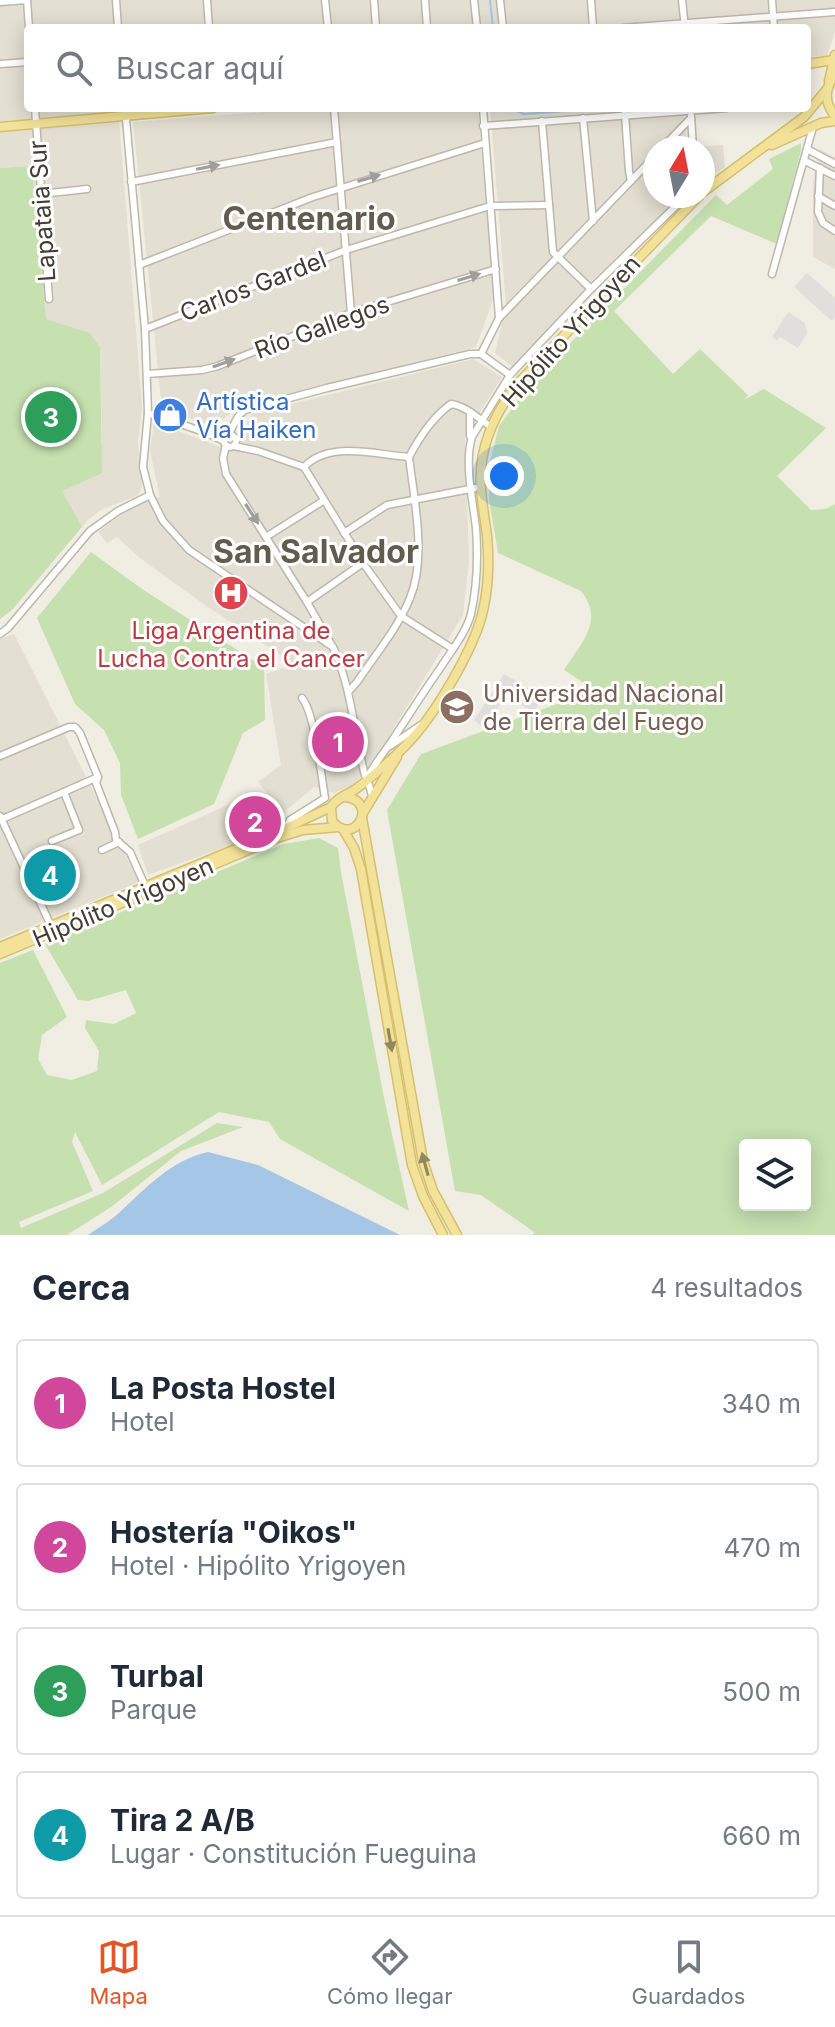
<!DOCTYPE html>
<html lang="es">
<meta charset="utf-8">
<style>
:root{--surface:#fff;--page:#f6f6f7;--text:#1f2937;--muted:#747a83;--line:#e0e1e3;--accent:#e35527}
body{margin:0;font-family:Inter,sans-serif;background:var(--page);color:var(--text)}
.controls{position:absolute;right:24px;bottom:24px;display:grid;overflow:hidden;border-radius:8px;box-shadow:0 4px 20px #0003}
.controls button{width:72px;height:72px;display:grid;place-items:center;padding:0;border:0;border-bottom:2px solid var(--line);background:var(--surface);color:var(--text);font:40px sans-serif}
.compass{position:absolute;left:643px;top:136px;width:72px;height:72px;border-radius:50%;background:var(--surface);box-shadow:0 4px 20px #0003;rotate:10deg}
.you{position:absolute;left:504px;top:476px;width:28px;height:28px;margin:-20px;border:6px solid #fff;border-radius:50%;background:#1a73e8;box-shadow:0 0 0 12px #1a73e833}
.badge{display:grid;place-items:center;width:52px;height:52px;border-radius:50%;background:var(--accent);color:#fff;font-size:26px;font-weight:700}
.pin{position:absolute;translate:-50% -50%;border:4px solid #fff;box-shadow:0 2px 8px #0006}
.list{margin:0;padding:0;list-style:none}
h2{display:flex;justify-content:space-between;align-items:center;height:104px;margin:0;padding:0 32px;font-size:34px}
h2 small{font-size:26px;font-weight:400;color:var(--muted)}
.list li{display:grid;grid-template-columns:52px 1fr auto;gap:24px;align-items:center;box-sizing:border-box;height:128px;margin:0 16px 16px;padding:0 16px;border:2px solid var(--line);border-radius:8px}
.list b{display:block;font-size:30px;white-space:nowrap}
.list p{margin:0;font-size:26px;white-space:nowrap;color:var(--muted)}
.list em{font-size:26px;font-style:normal;color:var(--muted)}
.icon{flex:none;width:44px;height:44px;fill:none;stroke:currentColor;stroke-width:2;stroke-linecap:round;stroke-linejoin:round}
.map{position:relative;flex:none;width:835px;height:1235px;overflow:hidden}
.search{position:absolute;background:var(--surface);box-shadow:0 4px 20px #0003;left:24px;right:24px;top:24px;height:88px;display:flex;align-items:center;gap:20px;box-sizing:border-box;padding:0 28px;border-radius:8px;color:var(--muted);font-size:30px}
.sheet{height:680px;background:var(--surface)}
nav{display:flex;justify-content:space-around;align-items:center;box-sizing:border-box;height:112px;border-top:2px solid var(--line);background:var(--surface);font-size:22px;color:var(--muted)}
nav a{display:grid;justify-items:center;gap:4px}
nav .on{color:var(--accent)}
.map>svg:first-child{display:block}
</style>
<div class="map">
<svg width="835" height="1235" viewBox="0 0 835 1235">
<rect width="100%" height="100%" fill="#f0ede3"/>
<!-- residential -->
<g fill="#e3dfd2">
<path d="M0,0H835V32L827,56L807,57V28H28V108H118L142,406L138,442L142,486L138,495L101,510L88,520L82,527L61,491L102,444L100,347L90,333L46,319L32,166L0,168Z"/>
<path d="M315,108H478L494,297L476,347L240,406L214,426L162,410L133,122Z"/>
<path d="M490,108H683L688,147L723,145L725,167L703,181V148H655V196H683L597,276L513,367L495,353L506,305Z"/>
<path d="M820,149L835,158V269L813,257V181Z"/>
<path d="M473,359L502,377L465,436L469,562L463,615L378,754L355,784L334,793L314,787L283,813L258,782L281,765L266,674L294,664L205,605L140,558L117,537L107,543L98,532L121,515L146,501L160,497L150,451L154,422L234,452L251,414Z"/>
<path d="M14,634L139,882L0,939V639Z"/>
<path d="M230,804L247,839L148,875L138,845Z"/>
</g>
<!-- green -->
<g fill="#c6e0b0" fill-rule="evenodd">
<path d="M801,143V150L777,244L711,216L614,311L673,374L700,349L748,395L744,400L764,389L826,428L777,476L811,510L826,509L835,504V1235H533L534,1232L481,1195L455,1191L387,810L421,754L595,690L564,670C581,643 605,621 581,591L498,553L489,499V466L499,426L531,383L716,195L727,205L773,169L769,159ZM745,1145H805V1205H745Z"/>
<path d="M32,166L46,319L90,333L100,347L102,473L62,491L82,527L12,610L0,619V168Z"/>
<path d="M91,552L142,589L264,667L265,720L243,733L214,804L138,839L121,795L120,763L104,730L75,704L37,618Z"/>
<path d="M319,838L338,848L341,872L384,1098L409,1211L280,1139L269,1122L219,1112L102,1185L75,1132L72,1142L93,1191L19,1222L21,1228L103,1193L217,1123L243,1127L181,1151L111,1207L67,1235H0V963L33,950L67,1017L42,1035L38,1059L47,1075L72,1080L97,1071L99,1051L85,1028L86,1020L114,1024L136,1013L126,990L88,1001L78,1000L45,944L284,844Z"/>
</g>
<!-- parking -->
<g fill="#e1dfdb">
<path d="M807,273L835,298V317L832,321L794,287Z"/>
<path d="M788,312L805,323L807,333L798,348L780,337L777,340L772,337Z"/>
<path d="M504,674L542,696L537,708L531,710L506,698L483,727L474,720Z"/>
</g>
<!-- water -->
<path fill="#a5c6e7" d="M208,1152L258,1165L400,1235H88C98,1228 110,1221 119,1213C146,1188 171,1160 208,1152Z"/>
<g fill="none" stroke-linecap="round" stroke-linejoin="round">
<!-- stream -->
<g stroke="#a5c6e7" stroke-width="2">
<path d="M490,0L493,28"/>
<path d="M511,108L524,114L609,108"/>
</g>
<defs>
<g id="minor">
<path d="M27,0L29,28"/>
<path d="M116,0L118,28"/>
<path d="M207,0L209,28"/>
<path d="M325,0L328,28"/>
<path d="M374,0L376,28"/>
<path d="M425,0L427,28"/>
<path d="M474,0L477,28"/>
<path d="M500,0L503,28"/>
<path d="M591,0L593,28"/>
<path d="M682,0L685,28"/>
<path d="M772,0L774,28"/>
<path d="M0,2L27,0"/>
<path d="M622,28L835,12"/>
<path d="M0,64L28,62"/>
<path d="M35,108L49,299"/>
<path d="M125,108L145,329L148,413L143,467L150,495L163,521L189,550L333,647C349,683 352,715 360,753C362,761 363,771 366,778C369,785 371,789 372,797"/>
<path d="M334,108L351,313"/>
<path d="M625,114L629,171L631,181"/>
<path d="M691,116L693,148"/>
<path d="M583,118L593,221"/>
<path d="M542,121L553,252L591,289"/>
<path d="M483,126L727,108"/>
<path d="M662,148L691,118"/>
<path d="M807,149L835,164"/>
<path d="M805,161L835,176"/>
<path d="M820,168L818,212L823,223L835,231"/>
<path d="M131,182L337,142"/>
<path d="M41,194L87,189"/>
<path d="M818,196L835,206"/>
<path d="M139,265L313,197L485,143"/>
<path d="M772,274L813,127"/>
<path d="M499,318L655,156"/>
<path d="M145,329L346,250L490,206L549,205"/>
<path d="M481,354L499,318L483,108"/>
<path d="M481,354L510,375"/>
<path d="M147,374L202,370L218,366L351,313L496,269"/>
<path d="M470,412V436"/>
<path d="M148,413L204,432L224,441"/>
<path d="M228,435L239,415L245,410L327,388L470,354H481"/>
<circle cx="230" cy="441" r="6"/>
<path d="M226,445L223,458L226,474L307,602L332,646"/>
<path d="M234,446L258,451L304,467C330,440 376,455 409,457"/>
<path d="M304,467L363,563L401,616L453,649"/>
<path d="M344,533L387,505L475,488"/>
<path d="M266,537L323,501"/>
<path d="M307,602L363,563"/>
<path d="M0,634L8,628L90,531L118,511L150,495"/>
<path d="M349,691L357,682C375,655 398,628 410,598C427,558 414,499 409,457C419,438 433,417 451,404C466,406 479,419 491,427"/>
<path d="M390,746L421,725"/>
<path d="M0,756L69,727H75L80,733L98,777L96,783L115,832L116,840L130,852L146,888"/>
<path d="M366,780C374,764 384,753 393,739C409,715 424,691 441,667C451,651 466,633 471,614C477,587 478,556 476,528C473,502 464,462 472,437L510,375L591,289L686,196"/>
<path d="M0,816L52,928"/>
<path d="M0,820L98,777"/>
<path d="M286,827L290,820L325,798C321,775 315,714 302,698"/>
<path d="M52,841L79,830L64,792"/>
<path d="M102,850L119,842"/>
</g>
<g id="major">
<path d="M807,64L834,60"/>
<path d="M835,75C824,89 824,102 835,116"/>
<path d="M829,81L835,55"/>
<path d="M0,127L213,108"/>
<path d="M772,145L821,123L835,121"/>
<path d="M703,192L804,117L828,88"/>
<path d="M331,807L332,821C356,849 380,799 344,797"/>
<path d="M363,813L397,757"/>
<path d="M362,818L423,1161L433,1191L457,1235"/>
<path d="M343,829L354,848L361,869L412,1165L423,1196L443,1235"/>
<path d="M0,947L286,828L331,807C337,797 350,794 360,786C374,775 388,763 401,750C429,724 462,668 476,633C488,604 490,567 487,536C485,520 482,504 481,488C478,448 495,412 519,382L699,196"/>
<path d="M0,954L277,838L303,830L338,827"/>
</g>
</defs>
<!-- minor casing -->
<use href="#minor" stroke="#bdb8aa" stroke-width="9"/>
<!-- major casing -->
<use href="#major" stroke="#d6c06b" stroke-width="11"/>
<!-- minor -->
<use href="#minor" stroke="#fff" stroke-width="6"/>
<!-- major -->
<use href="#major" stroke="#f3e299" stroke-width="8"/>
</g>
<!-- one-way arrows -->
<defs><path id="oneway-solid" d="M-6-.8H1V-3.2L6.5 0L1 3.2V.8H-6Z" transform="scale(2)"/></defs>
<g fill="#a09e9a">
<use href="#oneway-solid" transform="translate(208 167) rotate(-11)"/>
<use href="#oneway-solid" transform="translate(369 178) rotate(-17)"/>
<use href="#oneway-solid" transform="translate(469 277) rotate(-17)"/>
<use href="#oneway-solid" transform="translate(224 363) rotate(-20)"/>
<use href="#oneway-solid" transform="translate(252 514) rotate(57)"/>
</g>
<g fill="#918761">
<use href="#oneway-solid" transform="translate(390 1040) rotate(80)"/>
<use href="#oneway-solid" transform="translate(425 1164) rotate(-105)"/>
</g>
<!-- icons -->
<defs>
<symbol id="shop-disc" viewBox="-11 -11 22 22"><circle r="9.5" fill="#3f7fe0" stroke="#fff"/><path d="M-5-2.5h2.3a2.7 3.5 0 0 1 5.4 0H5L5.5 6h-11ZM-1.5-2.5h3a1.5 2.3 0 0 0-3 0Z" fill="#fff"/></symbol>
<symbol id="hospital-disc" viewBox="-11 -11 22 22"><circle r="9.5" fill="#e0444e" stroke="#fff"/><path d="M-5-5h3v3.5h4V-5h3V5h-3V1.5h-4V5h-3Z" fill="#fff"/></symbol>
<symbol id="university-disc" viewBox="-11 -11 22 22"><circle r="9.5" fill="#8d6e63" stroke="#fff"/><path d="M0-5L7-2L0 1L-7-2ZM-4 1L0 2.5L4 1V4Q0 6-4 4Z" fill="#fff"/></symbol>
</defs>
<g fill-rule="evenodd">
<use href="#shop-disc" x="150" y="395" width="40" height="40"/>
<use href="#hospital-disc" x="211" y="573" width="40" height="40"/>
<use href="#university-disc" x="437" y="687" width="40" height="40"/>
</g>
<g text-anchor="middle" dominant-baseline="central" stroke-width="6" stroke-linejoin="round" paint-order="stroke">
<!-- street labels -->
<g font-size="24" fill="#413d34" stroke="#fff">
<text transform="translate(42 211) rotate(-94)">Lapataia Sur</text>
<text transform="translate(253 286) rotate(-21)">Carlos Gardel</text>
<text transform="translate(322 327) rotate(-20)">Río Gallegos</text>
<text transform="translate(571 331) rotate(-48)">Hipólito Yrigoyen</text>
<text transform="translate(123 902) rotate(-23)">Hipólito Yrigoyen</text>
</g>
<!-- shop labels -->
<g font-size="24" fill="#366cbe" stroke="#fff" text-anchor="start">
<text x="196" y="401">Artística<tspan x="196" dy="28">Vía Haiken</tspan></text>
</g>
<!-- health labels -->
<g font-size="24" fill="#be3a42" stroke="#fff">
<text x="231" y="630">Liga Argentina de<tspan x="231" dy="28">Lucha Contra el Cancer</tspan></text>
</g>
<!-- education labels -->
<g font-size="24" fill="#785e54" stroke="#fff" text-anchor="start">
<text x="483" y="693">Universidad Nacional<tspan x="483" dy="28">de Tierra del Fuego</tspan></text>
</g>
<!-- district labels -->
<g font-size="32" font-weight="bold" fill="#625c4d" stroke="#fff">
<text x="309" y="218">Centenario</text>
<text x="316" y="551">San Salvador</text>
</g>
</g>
</svg>
<div class="controls">
<button><svg class="icon" aria-label="layers" viewBox="0 0 24 24"><path d="M12 4l9 5-9 5-9-5zM3 14l9 5 9-5"/></svg></button>
</div>
<svg class="compass" viewBox="-18 -18 36 36"><path d="M0-13l5 13h-10z" fill="#e53935"/><path d="M0 13l5-13h-10z" fill="#747a83"/></svg>
<div class="you"></div>
<div class="pin badge" style="left:338px;top:742px;background:#d1479c">1</div>
<div class="pin badge" style="left:255px;top:822px;background:#d1479c">2</div>
<div class="pin badge" style="left:51px;top:417px;background:#2e9e5b">3</div>
<div class="pin badge" style="left:50px;top:875px;background:#0f9aa8">4</div>
<div class="search"><svg class="icon" aria-label="search" viewBox="0 0 24 24"><circle cx="10" cy="10" r="6"/><path d="M15 15l6 6"/></svg>Buscar aquí</div>
</div>
<section class="sheet">
<h2>Cerca<small>4 resultados</small></h2>
<ul class="list">
<li><span class="badge" style="background:#d1479c">1</span><div><b>La Posta Hostel</b><p>Hotel</p></div><em>340 m</em></li>
<li><span class="badge" style="background:#d1479c">2</span><div><b>Hostería &quot;Oikos&quot;</b><p>Hotel · Hipólito Yrigoyen</p></div><em>470 m</em></li>
<li><span class="badge" style="background:#2e9e5b">3</span><div><b>Turbal</b><p>Parque</p></div><em>500 m</em></li>
<li><span class="badge" style="background:#0f9aa8">4</span><div><b>Tira 2 A/B</b><p>Lugar · Constitución Fueguina</p></div><em>660 m</em></li>
</ul>
</section>
<nav>
<a class="on"><svg class="icon" aria-label="map" viewBox="0 0 24 24"><path d="M3 6l6-2 6 2 6-2v14l-6 2-6-2-6 2zM9 4v14M15 6v14"/></svg>Mapa</a>
<a><svg class="icon" aria-label="directions" viewBox="0 0 24 24"><path d="M12 3l9 9-9 9-9-9zM9 14v-3h6M13 9l2 2-2 2"/></svg>Cómo llegar</a>
<a><svg class="icon" aria-label="saved" viewBox="0 0 24 24"><path d="M7 4h10v16l-5-4-5 4z"/></svg>Guardados</a>
</nav>
